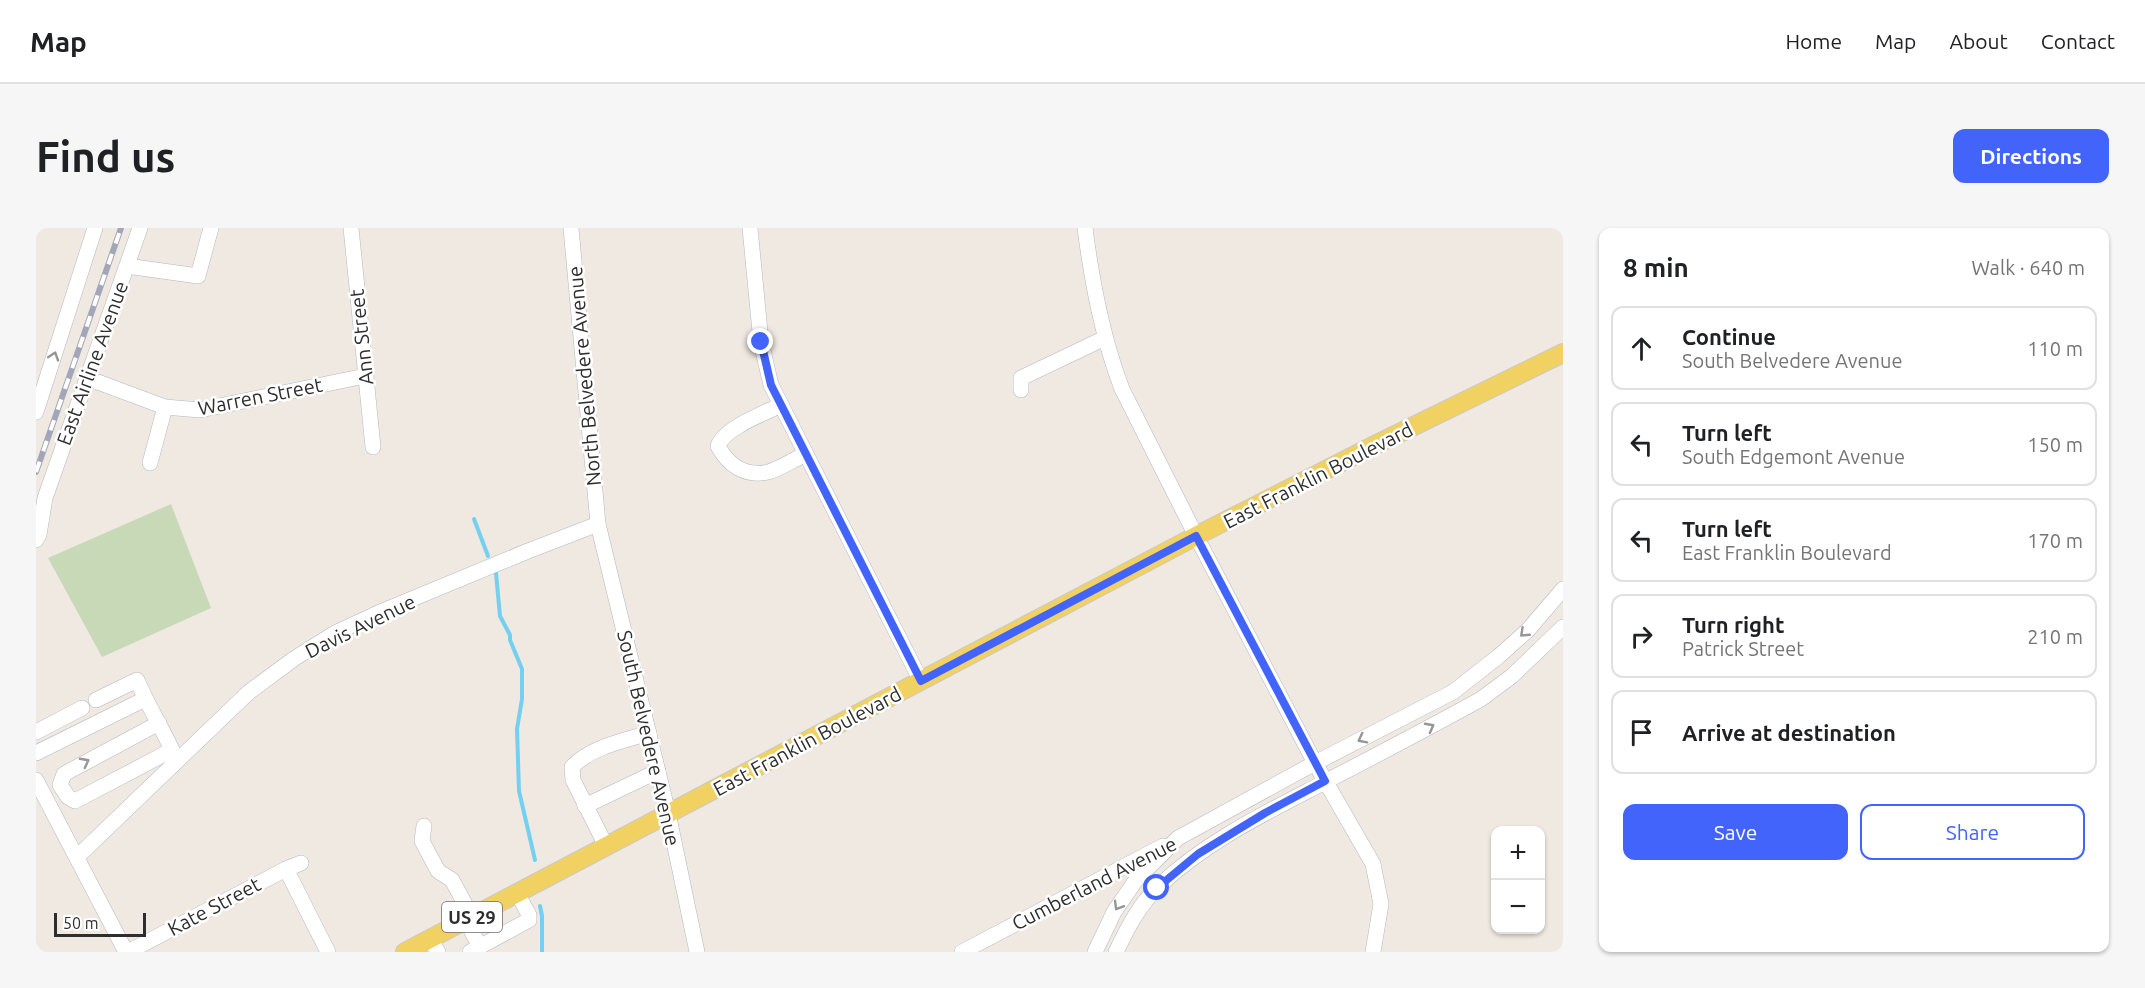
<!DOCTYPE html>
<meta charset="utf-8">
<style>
:root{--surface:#fff;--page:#f6f6f6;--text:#202124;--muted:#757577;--line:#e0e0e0;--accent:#4264fb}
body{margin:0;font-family:Ubuntu,sans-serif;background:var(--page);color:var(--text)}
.controls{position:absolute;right:18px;bottom:18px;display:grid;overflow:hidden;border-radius:12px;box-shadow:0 2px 4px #0004}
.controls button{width:54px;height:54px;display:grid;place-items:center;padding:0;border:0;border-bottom:2px solid var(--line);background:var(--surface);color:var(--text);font:30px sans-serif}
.scale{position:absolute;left:18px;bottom:15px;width:92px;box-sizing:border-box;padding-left:6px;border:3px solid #2e2e2e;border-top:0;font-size:16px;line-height:21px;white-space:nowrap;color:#2e2e2e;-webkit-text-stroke:4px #fff;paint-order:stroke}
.stop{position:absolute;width:18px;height:18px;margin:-14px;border:4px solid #4264fb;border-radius:50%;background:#fff}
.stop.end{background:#4264fb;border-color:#fff;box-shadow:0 2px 6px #0008}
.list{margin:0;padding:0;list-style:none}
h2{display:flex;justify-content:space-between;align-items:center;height:78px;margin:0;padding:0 24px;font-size:26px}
h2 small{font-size:20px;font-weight:400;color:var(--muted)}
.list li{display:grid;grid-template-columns:39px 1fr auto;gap:18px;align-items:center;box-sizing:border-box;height:84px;margin:0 12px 12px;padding:0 12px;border:2px solid var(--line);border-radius:12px}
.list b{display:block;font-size:22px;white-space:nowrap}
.list p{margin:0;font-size:20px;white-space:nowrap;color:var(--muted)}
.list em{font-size:20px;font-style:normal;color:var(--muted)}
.actions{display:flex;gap:12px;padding:18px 24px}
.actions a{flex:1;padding:14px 0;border:2px solid var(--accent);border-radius:12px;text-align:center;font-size:21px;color:var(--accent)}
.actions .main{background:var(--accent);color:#fff}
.icon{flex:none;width:33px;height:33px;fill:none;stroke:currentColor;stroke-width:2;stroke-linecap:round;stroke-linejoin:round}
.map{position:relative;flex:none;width:1527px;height:724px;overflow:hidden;border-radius:12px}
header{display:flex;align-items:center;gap:36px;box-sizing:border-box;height:84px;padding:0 30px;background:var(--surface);border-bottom:2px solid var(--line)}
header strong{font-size:28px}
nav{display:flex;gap:33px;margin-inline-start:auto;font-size:21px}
.intro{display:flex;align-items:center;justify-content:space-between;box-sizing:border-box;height:144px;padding:0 36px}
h1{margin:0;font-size:42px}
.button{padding:15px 27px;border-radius:12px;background:var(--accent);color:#fff;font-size:21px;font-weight:700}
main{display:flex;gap:36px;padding:0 36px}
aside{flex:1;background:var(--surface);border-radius:12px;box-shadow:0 2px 4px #0004}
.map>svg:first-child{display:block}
</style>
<header>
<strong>Map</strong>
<nav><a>Home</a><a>Map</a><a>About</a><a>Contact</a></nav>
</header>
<div class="intro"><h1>Find us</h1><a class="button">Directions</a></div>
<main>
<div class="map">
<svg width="1527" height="724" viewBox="0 0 1527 724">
<rect width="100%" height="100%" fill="#efe9e1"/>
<!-- cemetery -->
<path fill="#c8d9b8" d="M135,276L175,380L66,429L12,330Z"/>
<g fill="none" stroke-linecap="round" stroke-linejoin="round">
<!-- stream -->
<g stroke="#75cff0" stroke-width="4">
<path d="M438,291L452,328"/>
<path d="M460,345L464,388L474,407V412L486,441V471L481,501L483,563L499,632"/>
<path d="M504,678L506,688V724"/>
</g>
<defs>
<g id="minor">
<path d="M315,0L337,219"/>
<path d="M535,0L562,296L632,585L661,724"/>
<path d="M714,0L725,114L735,157L885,453"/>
<path d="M1049,0C1056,55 1066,109 1086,161L1160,308L1279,535L1337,636L1345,676L1337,724"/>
<path d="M91,38L162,48L175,0"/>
<path d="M51,150L129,179L164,182L329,148"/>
<path d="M985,162V150L1069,110"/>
<path d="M745,177C729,185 688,200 682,218C692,237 709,249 732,244C744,241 758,231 770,226"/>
<path d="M0,184L59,0"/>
<path d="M114,235L129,179"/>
<path d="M0,312L3,307L9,270L104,0"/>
<path d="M60,472L101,452C111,476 125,498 136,522L39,573L32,569L24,557L28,546L123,495"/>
<path d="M0,504L46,480"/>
<path d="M0,525L109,471"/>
<path d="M0,552L90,724"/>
<path d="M549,578L622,543"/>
<path d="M388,598L386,613L402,643L416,652L436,689"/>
<path d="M570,618L537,552L536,539C555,519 587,513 613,505"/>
<path d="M41,629L213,464L259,430L299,405L342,385L492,323L562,296"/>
<path d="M250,641L292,724"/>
<path d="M430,692L444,719"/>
<path d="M394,711L402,724"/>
<path d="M92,724L250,641L265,635"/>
<path d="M434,724L493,692V687L481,665"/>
<path d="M926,724L1127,618"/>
<path d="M1059,724L1078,684L1100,652L1142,610L1279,535L1417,464L1463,428L1492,402L1527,361"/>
<path d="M1080,724C1091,701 1103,677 1122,659C1168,615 1227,586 1283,557C1337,529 1391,501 1445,471L1476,448L1527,399"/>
</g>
<path id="major" d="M369,724L1160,308L1337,218L1527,125"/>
</defs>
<!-- minor casing -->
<use href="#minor" stroke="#b4b7c1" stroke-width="16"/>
<!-- major casing -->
<use href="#major" stroke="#c9c9c9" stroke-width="20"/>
<!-- minor -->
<use href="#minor" stroke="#fff" stroke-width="15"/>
<!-- major -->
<use href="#major" stroke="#f2d163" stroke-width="18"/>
<defs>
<path id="rail" d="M0,244L85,0"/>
</defs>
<!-- rail casing -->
<use href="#rail" stroke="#a3a6b8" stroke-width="6"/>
<!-- rail -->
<use href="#rail" stroke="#fff" stroke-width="4" stroke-dasharray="11" stroke-linecap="butt"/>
</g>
<!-- one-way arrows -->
<defs><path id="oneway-chevron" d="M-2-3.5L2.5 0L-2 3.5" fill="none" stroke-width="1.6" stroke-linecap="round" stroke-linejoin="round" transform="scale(1.5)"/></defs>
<g stroke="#969696">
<use href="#oneway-chevron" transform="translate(18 128) rotate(-72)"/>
<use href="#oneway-chevron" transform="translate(1488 405) rotate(137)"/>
<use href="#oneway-chevron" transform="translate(1394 499) rotate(-28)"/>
<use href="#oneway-chevron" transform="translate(1326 511) rotate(153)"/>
<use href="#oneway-chevron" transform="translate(49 534) rotate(-28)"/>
<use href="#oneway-chevron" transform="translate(1082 678) rotate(121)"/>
</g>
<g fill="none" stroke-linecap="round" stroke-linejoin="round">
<!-- route -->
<path stroke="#4264fb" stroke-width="8" d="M725,114L735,157L885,453L1160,308L1289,553L1229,585L1162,626L1121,660"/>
</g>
<g text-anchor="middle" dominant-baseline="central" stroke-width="5" stroke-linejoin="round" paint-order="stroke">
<!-- shield labels -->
<rect fill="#fff" stroke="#6d6d6d" stroke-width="1.5" x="406" y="674" width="60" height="30" rx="4.5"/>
<g font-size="18" font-weight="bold" fill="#2e2e2e">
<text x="436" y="689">US 29</text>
</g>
<!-- street labels -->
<g font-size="20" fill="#2e2e2e" stroke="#fff">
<text transform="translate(325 109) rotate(-96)">Ann Street</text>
<text transform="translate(56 135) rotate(-70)">East Airline Avenue</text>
<text transform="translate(548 148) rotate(-95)">North Belvedere Avenue</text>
<text transform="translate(224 168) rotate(-11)">Warren Street</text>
<text transform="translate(1282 247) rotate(-27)">East Franklin Boulevard</text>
<text transform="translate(324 398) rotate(-26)">Davis Avenue</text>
<text transform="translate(613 510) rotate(77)">South Belvedere Avenue</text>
<text transform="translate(771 513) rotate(-28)">East Franklin Boulevard</text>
<text transform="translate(1058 655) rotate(-27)">Cumberland Avenue</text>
<text transform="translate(178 678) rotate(-28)">Kate Street</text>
</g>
</g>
</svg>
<div class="controls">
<button>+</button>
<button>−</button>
</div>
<div class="scale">50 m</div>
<div class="stop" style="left:1121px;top:660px"></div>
<div class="stop end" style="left:725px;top:114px"></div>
</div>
<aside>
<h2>8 min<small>Walk · 640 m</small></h2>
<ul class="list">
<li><svg class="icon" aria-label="ahead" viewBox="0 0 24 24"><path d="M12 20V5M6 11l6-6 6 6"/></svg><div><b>Continue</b><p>South Belvedere Avenue</p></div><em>110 m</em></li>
<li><svg class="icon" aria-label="left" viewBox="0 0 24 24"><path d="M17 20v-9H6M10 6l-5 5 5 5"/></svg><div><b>Turn left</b><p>South Edgemont Avenue</p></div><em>150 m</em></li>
<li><svg class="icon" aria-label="left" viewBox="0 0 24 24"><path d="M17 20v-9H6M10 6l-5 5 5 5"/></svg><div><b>Turn left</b><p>East Franklin Boulevard</p></div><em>170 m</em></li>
<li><svg class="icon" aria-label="right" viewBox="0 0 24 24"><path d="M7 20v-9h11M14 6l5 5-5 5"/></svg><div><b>Turn right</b><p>Patrick Street</p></div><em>210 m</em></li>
<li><svg class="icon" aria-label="arrive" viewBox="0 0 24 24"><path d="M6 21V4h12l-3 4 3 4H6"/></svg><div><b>Arrive at destination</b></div></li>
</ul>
<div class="actions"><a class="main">Save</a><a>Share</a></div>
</aside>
</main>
